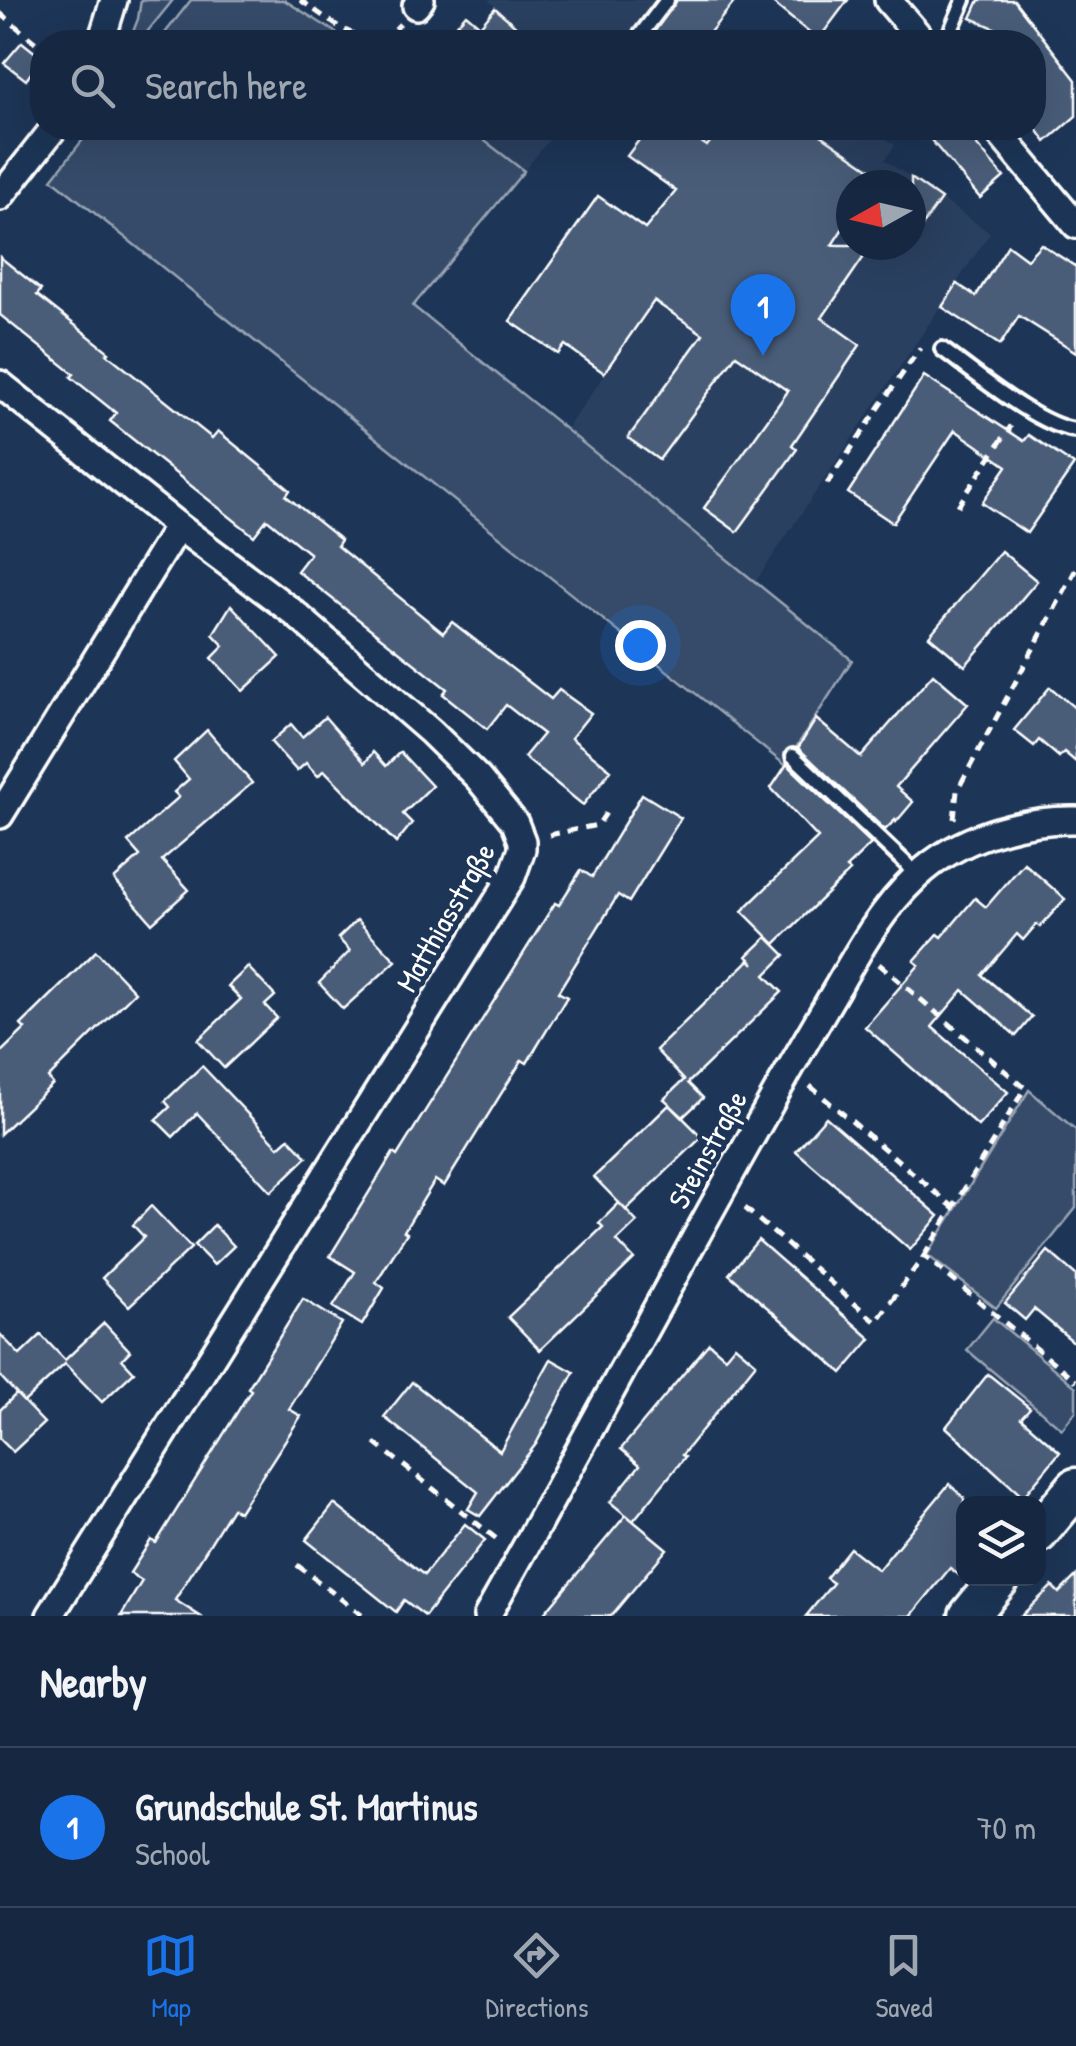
<!DOCTYPE html>
<meta charset="utf-8">
<style>
:root{--surface:#162841;--page:#1f3048;--text:#f1f3f6;--muted:#9ea6b1;--line:#35445a;--accent:#1a73e8}
body{margin:0;font-family:"Patrick Hand",sans-serif;background:var(--page);color:var(--text)}
.controls{position:absolute;right:30px;bottom:30px;display:grid;overflow:hidden;border-radius:20px;box-shadow:0 10px 40px #0002}
.controls button{width:90px;height:90px;display:grid;place-items:center;padding:0;border:0;border-bottom:2px solid var(--line);background:var(--surface);color:var(--text);font:50px sans-serif}
.compass{position:absolute;left:836px;top:170px;width:90px;height:90px;border-radius:50%;background:var(--surface);box-shadow:0 10px 40px #0002;rotate:262deg}
.you{position:absolute;left:640px;top:645px;width:35px;height:35px;margin:-25px;border:8px solid #fff;border-radius:50%;background:#1a73e8;box-shadow:0 0 0 15px #1a73e833}
.badge{display:grid;place-items:center;width:65px;height:65px;border-radius:50%;background:var(--accent);color:#fff;font-size:32px;font-weight:700}
.pin{position:absolute;translate:-50% -82px;filter:drop-shadow(0 2px 5px #0008)}
.pin::after{content:'';position:absolute;top:52px;width:35px;height:30px;background:inherit;clip-path:polygon(0 0,100% 0,50% 100%)}
.list{margin:0;padding:0;list-style:none}
h2{display:flex;justify-content:space-between;align-items:center;height:130px;margin:0;padding:0 40px;font-size:42px}
h2 small{font-size:32px;font-weight:400;color:var(--muted)}
.list li{display:grid;grid-template-columns:65px 1fr auto;gap:30px;align-items:center;box-sizing:border-box;height:160px;padding:0 40px;border-top:2px solid var(--line)}
.list b{display:block;font-size:38px;white-space:nowrap}
.list p{margin:0;font-size:32px;white-space:nowrap;color:var(--muted)}
.list em{font-size:32px;font-style:normal;color:var(--muted)}
.icon{flex:none;width:55px;height:55px;fill:none;stroke:currentColor;stroke-width:2;stroke-linecap:round;stroke-linejoin:round}
.map{position:relative;flex:none;width:1076px;height:1616px;overflow:hidden}
.search{position:absolute;background:var(--surface);box-shadow:0 10px 40px #0002;left:30px;right:30px;top:30px;height:110px;display:flex;align-items:center;gap:25px;box-sizing:border-box;padding:0 35px;border-radius:40px;color:var(--muted);font-size:38px}
.sheet{height:290px;background:var(--surface)}
nav{display:flex;justify-content:space-around;align-items:center;box-sizing:border-box;height:140px;border-top:2px solid var(--line);background:var(--surface);font-size:28px;color:var(--muted)}
nav a{display:grid;justify-items:center;gap:5px}
nav .on{color:var(--accent)}
.map>svg:first-child{display:block}
</style>
<div class="map">
<svg width="1076" height="1616" viewBox="0 0 1076 1616">
<rect width="100%" height="100%" fill="#1d3557"/>
<filter id="ink" filterUnits="userSpaceOnUse"><feTurbulence type="fractalNoise" baseFrequency=".01" numOctaves="2"/><feDisplacementMap in="SourceGraphic" scale="20" xChannelSelector="R" yChannelSelector="G"/><feConvolveMatrix kernelMatrix="1 2 1 2 8 2 1 2 1" color-interpolation-filters="sRGB"/></filter>
<g filter="url(#ink)">
<!-- built -->
<g fill="#2a4161" fill-rule="evenodd">
<path d="M488,0H656L623,42H538Z"/>
<path d="M468,128H558L524,171Z"/>
<path d="M780,128H870L895,145L885,160L990,233L756,581L567,428ZM851,185H911V245H851Z"/>
</g>
<!-- green -->
<g fill="#364b69" stroke="#9aa5b4" stroke-width="2.5">
<path d="M141,0H173L139,42H129L138,19Z"/>
<path d="M191,0H284L351,42H158Z"/>
<path d="M92,128H468L524,171L413,306L852,660L785,765L52,179Z"/>
<path d="M1029,1090L1076,1130V1208L996,1308L927,1255Z"/>
<path d="M993,1318L1076,1387V1411L1062,1429L967,1350Z"/>
</g>
<!-- building -->
<g fill="#4a5d79" stroke="#fff" stroke-width="2.5">
<path d="M677,0H736L702,42H647Z"/>
<path d="M769,0H848L818,40Z"/>
<path d="M979,0H1014L1076,80V116L1046,142L1034,125V42H981L997,29L971,18Z"/>
<path d="M495,8L517,27L503,42H442L466,14L480,26Z"/>
<path d="M22,42L42,58L26,80L4,63Z"/>
<path d="M648,128H681L707,146L720,128H811L894,185H851V216L832,245H872L822,318L860,345L792,445L797,449L737,532L704,508L788,391L736,355L659,460L628,438L703,334L654,301L604,373L565,345L558,354L510,321L598,196L645,229L676,191L627,156Z"/>
<path d="M921,128H962L1004,177L980,198Z"/>
<path d="M911,178L941,199L911,242Z"/>
<path d="M1041,244L1076,267V352L1019,316L1000,345L942,307L957,284L976,296L1008,245L1027,259Z"/>
<path d="M0,257L41,290L37,295L109,352L107,354L212,438L218,431L290,490L286,496L341,540L337,546L443,633L452,622L551,699L559,690L591,713L571,738L611,770L583,805L524,757L543,734L506,705L487,729L443,694L447,689L297,571L310,554L267,519L254,536L110,421L116,413L71,377L74,374L0,315Z"/>
<path d="M924,376L1024,441L1029,435L1074,465L1027,533L982,503L1007,466L955,430L893,523L848,493Z"/>
<path d="M1001,551L1037,581L965,666L929,636Z"/>
<path d="M231,605L280,657L243,691L212,658L224,646L213,634Z"/>
<path d="M933,674L968,704L896,787L913,802L896,822L895,820L885,830L798,748L816,719L861,757Z"/>
<path d="M1050,687L1076,709V762L1064,752L1059,757L1039,740L1034,746L1014,730Z"/>
<path d="M325,717L365,763L373,752L386,766L400,752L432,786L403,814L412,823L396,843L324,770L318,776L306,763L297,771L271,742L291,724L302,737Z"/>
<path d="M207,730L252,783L162,860L189,890L152,923L114,879L140,856L128,842L179,797L174,792L189,779L174,761Z"/>
<path d="M787,764L871,844L846,868L850,871L775,944L742,911L818,838L771,788Z"/>
<path d="M642,794L681,818L629,902L618,895L558,992L567,997L527,1063L522,1060L444,1186L435,1180L404,1231L407,1233L376,1282L384,1288L362,1325L333,1307L355,1272L330,1256L393,1153L397,1156L555,903L559,905L581,870L592,877Z"/>
<path d="M1024,863L1065,899L1040,927L1037,924L1023,940L1017,934L982,975L1032,1017L1016,1036L963,990L932,1027L1008,1092L978,1126L865,1027L919,965L914,961L938,934L942,937L975,898L986,907Z"/>
<path d="M357,920L396,961L343,1009L319,983L350,951L338,938Z"/>
<path d="M767,937L785,955L765,975L782,992L688,1083L703,1098L683,1117L670,1105L702,1137L626,1210L594,1177L670,1104L664,1099L684,1080L656,1050L750,959L754,964L747,956Z"/>
<path d="M96,951L135,992L48,1078L53,1084L0,1134V1053L25,1029L21,1025Z"/>
<path d="M248,967L275,996L265,1005L277,1018L224,1068L198,1040L241,999L228,986Z"/>
<path d="M202,1066L279,1147L289,1138L307,1157L271,1192L197,1113L173,1137L156,1120L170,1107L165,1101Z"/>
<path d="M826,1117L939,1216L910,1250L796,1151Z"/>
<path d="M619,1203L637,1222L617,1241L634,1259L540,1350L508,1317L603,1227L599,1223Z"/>
<path d="M151,1206L191,1248L129,1306L102,1278L144,1237L133,1225Z"/>
<path d="M214,1225L234,1246L214,1265L194,1245Z"/>
<path d="M758,1240L871,1339L842,1373L729,1274Z"/>
<path d="M1048,1251L1076,1275V1344L1034,1309L1025,1320L1005,1303Z"/>
<path d="M303,1299L342,1323L289,1409L301,1416L239,1512L232,1508L175,1600L200,1616H121L142,1581L130,1573L151,1540L156,1543L251,1390L248,1388Z"/>
<path d="M104,1323L130,1351L122,1359L134,1372L102,1402L65,1364L24,1402L0,1376V1334L20,1355L41,1335L65,1360Z"/>
<path d="M709,1343L725,1357L735,1345L756,1363L682,1455L685,1457L633,1521L610,1502L640,1465L621,1449Z"/>
<path d="M551,1359L574,1372L536,1444L480,1516L468,1509L478,1492L384,1417L412,1382L500,1451Z"/>
<path d="M988,1374L1030,1408L1021,1418L1060,1452L1023,1497L946,1427Z"/>
<path d="M16,1394L44,1423L13,1452L0,1439V1410Z"/>
<path d="M949,1484L964,1498V1579L950,1568L911,1616H806L833,1583L826,1578L850,1548L878,1570Z"/>
<path d="M334,1504L424,1575L465,1524L485,1540L425,1616L404,1600L396,1612L306,1540Z"/>
<path d="M626,1515L667,1549L611,1616H542Z"/>
<path d="M1076,1576V1616H1021L1052,1586L1059,1593Z"/>
</g>
<g fill="none" stroke-linecap="round" stroke-linejoin="round">
<defs>
<g id="lane">
<path d="M635,42L667,0"/>
<path d="M946,42L964,0"/>
<path d="M942,349C974,372 1039,427 1076,430"/>
<path d="M793,756L918,875"/>
</g>
<g id="street">
<path d="M888,0L924,42"/>
<path d="M416,6L421,0"/>
<path d="M101,42L114,0"/>
<path d="M995,128L1076,225"/>
<path d="M0,197L54,128"/>
<path d="M0,384L178,526L293,612L431,732L478,778L515,823L522,841V849L512,877L50,1616"/>
<path d="M0,815L178,526"/>
<path d="M487,1616C582,1447 673,1275 769,1106C791,1066 814,1027 837,988C860,948 882,909 916,877C958,837 1020,819 1076,820"/>
</g>
<g id="secondary">
<path d="M1038,1533L1076,1488"/>
<path d="M969,1616L1000,1578"/>
</g>
</defs>
<!-- lane casing -->
<use href="#lane" stroke="#fff" stroke-width="20"/>
<!-- street casing -->
<use href="#street" stroke="#fff" stroke-width="32"/>
<!-- secondary casing -->
<use href="#secondary" stroke="#fff" stroke-width="45"/>
<!-- path -->
<g stroke="#fff" stroke-width="5" stroke-dasharray="10 8" stroke-linecap="butt">
<path d="M300,0C330,19 369,59 400,24"/>
<path d="M0,13L42,48"/>
<path d="M827,484L920,348"/>
<path d="M958,506L1011,426"/>
<path d="M954,819L957,791L1076,569"/>
<path d="M549,835L598,825L606,813"/>
<path d="M879,964L1025,1088L924,1256"/>
<path d="M810,1086L953,1207"/>
<path d="M745,1208L876,1322L924,1256L1076,1381"/>
<path d="M375,1443L498,1540"/>
<path d="M297,1565L363,1616"/>
</g>
<!-- lane -->
<use href="#lane" stroke="#1d3557" stroke-width="12"/>
<!-- street -->
<use href="#street" stroke="#1d3557" stroke-width="25"/>
<!-- secondary -->
<use href="#secondary" stroke="#1d3557" stroke-width="38"/>
</g>
</g>
<g text-anchor="middle" dominant-baseline="central" stroke-width="10" stroke-linejoin="round" paint-order="stroke">
<!-- street labels -->
<g font-size="30" fill="#fff" stroke="#1d3557">
<text transform="translate(445 917) rotate(-60)">Matthiasstraße</text>
<text transform="translate(707 1149) rotate(-61)">Steinstraße</text>
</g>
</g>
</svg>
<div class="controls">
<button><svg class="icon" aria-label="layers" viewBox="0 0 24 24"><path d="M12 4l9 5-9 5-9-5zM3 14l9 5 9-5"/></svg></button>
</div>
<svg class="compass" viewBox="-18 -18 36 36"><path d="M0-13l5 13h-10z" fill="#e53935"/><path d="M0 13l5-13h-10z" fill="#9ea6b1"/></svg>
<div class="you"></div>
<div class="pin badge" style="left:763px;top:356px">1</div>
<div class="search"><svg class="icon" aria-label="search" viewBox="0 0 24 24"><circle cx="10" cy="10" r="6"/><path d="M15 15l6 6"/></svg>Search here</div>
</div>
<section class="sheet">
<h2>Nearby<small></small></h2>
<ul class="list">
<li><span class="badge">1</span><div><b>Grundschule St. Martinus</b><p>School</p></div><em>70 m</em></li>
</ul>
</section>
<nav>
<a class="on"><svg class="icon" aria-label="map" viewBox="0 0 24 24"><path d="M3 6l6-2 6 2 6-2v14l-6 2-6-2-6 2zM9 4v14M15 6v14"/></svg>Map</a>
<a><svg class="icon" aria-label="directions" viewBox="0 0 24 24"><path d="M12 3l9 9-9 9-9-9zM9 14v-3h6M13 9l2 2-2 2"/></svg>Directions</a>
<a><svg class="icon" aria-label="saved" viewBox="0 0 24 24"><path d="M7 4h10v16l-5-4-5 4z"/></svg>Saved</a>
</nav>
